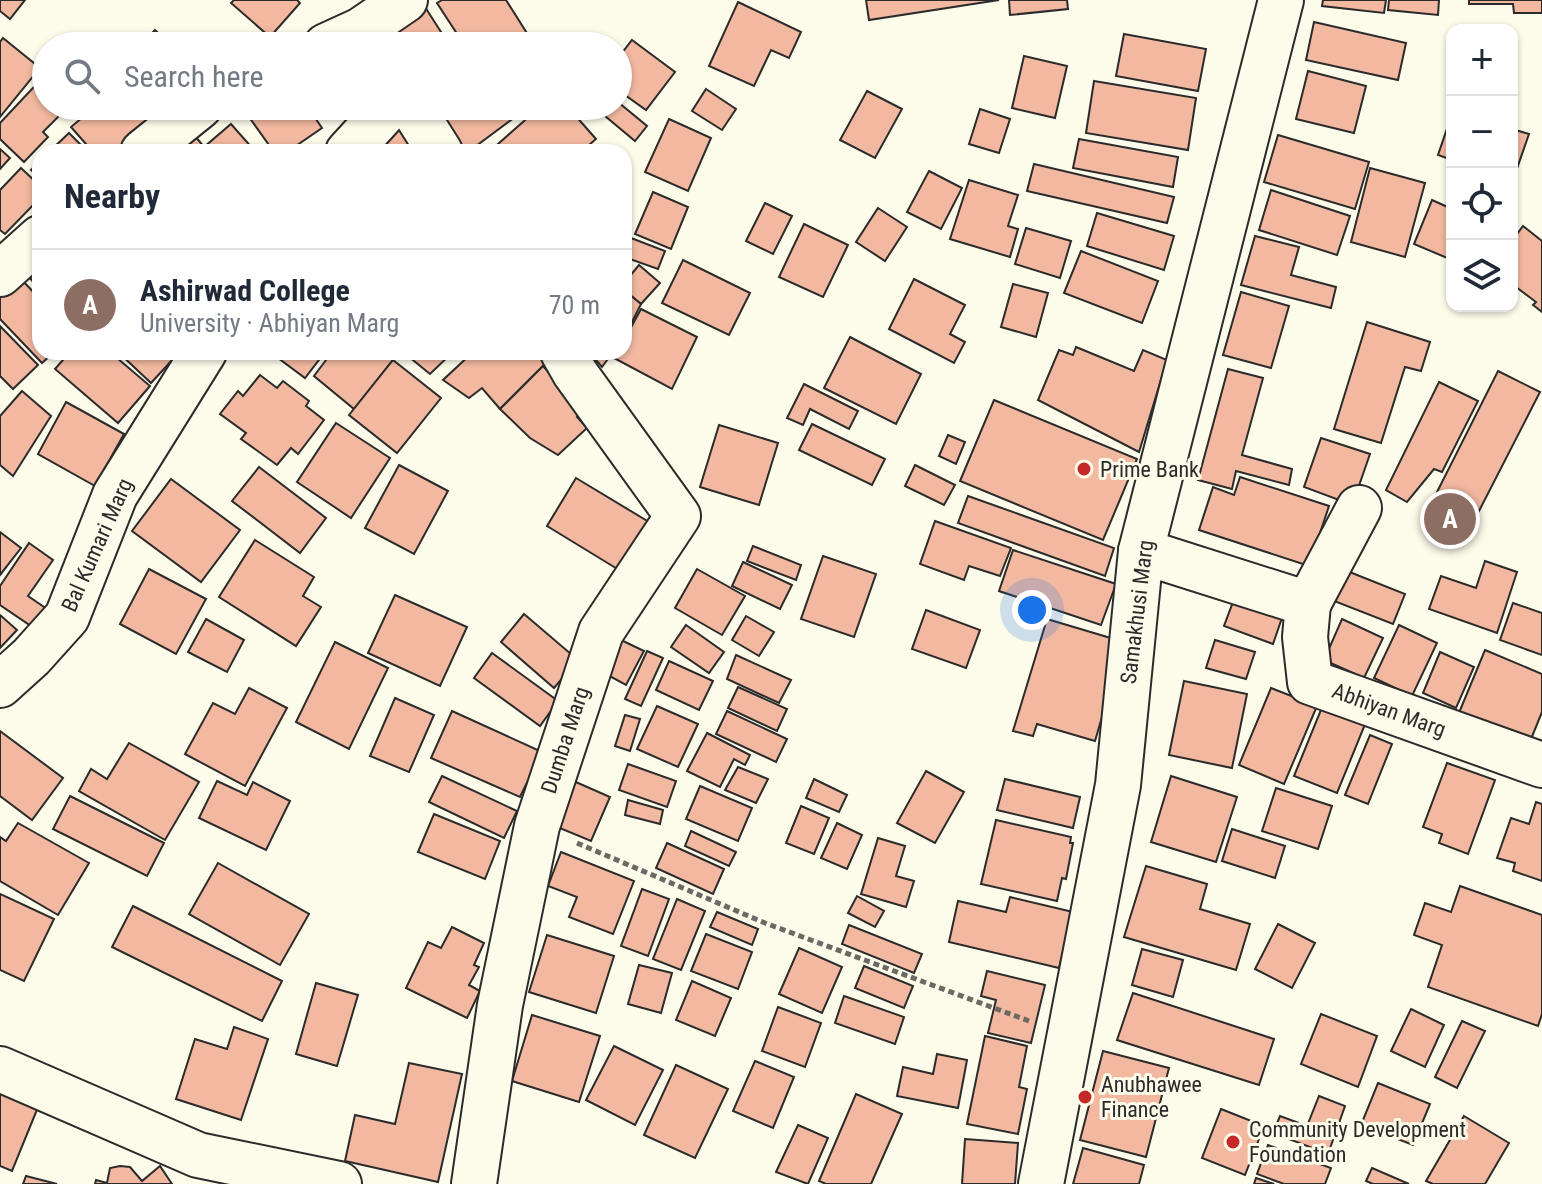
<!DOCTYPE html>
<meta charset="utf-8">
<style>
:root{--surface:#fff;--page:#f6f6f7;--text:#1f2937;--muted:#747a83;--line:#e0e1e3;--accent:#2563eb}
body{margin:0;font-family:"Roboto Condensed",sans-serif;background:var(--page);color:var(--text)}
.controls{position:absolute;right:24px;top:24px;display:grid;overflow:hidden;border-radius:16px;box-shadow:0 2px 6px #0004}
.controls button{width:72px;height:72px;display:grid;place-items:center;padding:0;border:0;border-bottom:2px solid var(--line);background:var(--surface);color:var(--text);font:40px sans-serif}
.you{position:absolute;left:1032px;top:610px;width:28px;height:28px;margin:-20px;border:6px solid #fff;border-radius:50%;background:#1a73e8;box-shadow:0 0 0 12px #1a73e833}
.badge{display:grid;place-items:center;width:52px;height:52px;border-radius:50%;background:var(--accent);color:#fff;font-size:26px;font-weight:700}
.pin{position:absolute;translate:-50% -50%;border:4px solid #fff;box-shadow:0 2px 8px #0006}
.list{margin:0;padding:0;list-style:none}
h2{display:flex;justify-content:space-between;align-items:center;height:104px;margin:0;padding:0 32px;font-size:34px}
h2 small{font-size:26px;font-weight:400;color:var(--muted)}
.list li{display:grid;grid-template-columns:52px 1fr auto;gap:24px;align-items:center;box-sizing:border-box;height:112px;padding:0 32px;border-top:2px solid var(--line)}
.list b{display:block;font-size:30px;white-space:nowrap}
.list p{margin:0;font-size:26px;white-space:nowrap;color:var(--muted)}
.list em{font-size:26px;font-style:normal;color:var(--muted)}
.icon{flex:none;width:44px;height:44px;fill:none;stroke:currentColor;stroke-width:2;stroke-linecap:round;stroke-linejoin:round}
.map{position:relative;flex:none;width:1542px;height:1184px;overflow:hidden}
.search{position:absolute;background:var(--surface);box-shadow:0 2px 6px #0004;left:32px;top:32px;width:600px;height:88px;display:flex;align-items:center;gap:20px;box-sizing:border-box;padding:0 28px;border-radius:44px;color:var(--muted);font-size:30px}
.panel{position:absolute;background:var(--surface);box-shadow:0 2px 6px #0004;left:32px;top:144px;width:600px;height:216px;border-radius:24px}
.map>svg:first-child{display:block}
</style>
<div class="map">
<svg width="1542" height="1184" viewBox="0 0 1542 1184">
<rect width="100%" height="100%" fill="#fdfbea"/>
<!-- building -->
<g fill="#f2b8a0" stroke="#2b2b2b" stroke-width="2">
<path d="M0,0H25L10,19L0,11Z"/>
<path d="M234,0H297L300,3L270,37L231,3Z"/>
<path d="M442,0H506L530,38L517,46H465L437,3Z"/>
<path d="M866,0H999L869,20Z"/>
<path d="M1009,0H1067L1068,9L1010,15Z"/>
<path d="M1323,0H1386L1384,13L1322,6Z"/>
<path d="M1389,0H1439L1438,15L1388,10Z"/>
<path d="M1469,0H1542V13H1514L1513,4H1469Z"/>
<path d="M738,2L801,32L789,58L771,50L754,86L709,66Z"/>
<path d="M425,7L450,46H391L383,35Z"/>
<path d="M1314,22L1406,43L1398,80L1306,60Z"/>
<path d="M155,30L172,46H140Z"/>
<path d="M1124,34L1206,49L1198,91L1116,76Z"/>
<path d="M3,38L40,68L0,117V42Z"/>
<path d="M632,40L675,72L646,110L618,90V58Z"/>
<path d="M1024,56L1067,66L1055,118L1012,108Z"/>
<path d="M1308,71L1366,86L1354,133L1296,119Z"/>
<path d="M46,74V106H54L61,114L43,132L48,137L24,162L0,139V123Z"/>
<path d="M1094,81L1196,98L1188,150L1086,133Z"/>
<path d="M706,89L736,109L722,130L692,111Z"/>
<path d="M867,91L902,109L875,158L840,140Z"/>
<path d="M618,102L647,126L635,141L593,106H618Z"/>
<path d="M96,106H136L157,129L130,152H93L71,127Z"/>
<path d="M265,106H307L322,128L287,152H274L249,117Z"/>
<path d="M459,106H530L468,152H463L439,121Z"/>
<path d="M541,106H567L596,139L581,152H489Z"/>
<path d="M980,109L1010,119L999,153L969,144Z"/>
<path d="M1452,114V160L1438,155Z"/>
<path d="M399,118L414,152H365Z"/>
<path d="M669,119L711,138L688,191L645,172Z"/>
<path d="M231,124L254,150L251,152H165L191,131L204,147Z"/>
<path d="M1512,129L1529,134L1513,180H1512Z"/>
<path d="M69,133L88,152H49Z"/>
<path d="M1278,135L1369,162L1355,209L1264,182Z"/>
<path d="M1079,139L1178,157L1173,187L1073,168Z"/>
<path d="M0,149L10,158L0,169Z"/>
<path d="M40,161V178L31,170Z"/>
<path d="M1034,164L1174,197L1167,223L1027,191Z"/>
<path d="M21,168L40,186V198L5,234L0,230V190Z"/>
<path d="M1370,168L1425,183L1405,257L1351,242Z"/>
<path d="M929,171L962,188L941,229L907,212Z"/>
<path d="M969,180L1018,195L1008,226L1018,229L1010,257L950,239Z"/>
<path d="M1271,190L1350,216L1337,255L1259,230Z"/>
<path d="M653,192L688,207L671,249L635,234Z"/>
<path d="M1432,200L1452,209V260L1414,244Z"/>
<path d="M765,203L792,216L773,254L746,241Z"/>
<path d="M878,208L907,227L885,261L856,242Z"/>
<path d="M1097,213L1174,236L1164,270L1087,246Z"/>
<path d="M804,224L848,245L823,297L779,277Z"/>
<path d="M1523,226L1542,241V312L1533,305L1536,302L1512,284V241Z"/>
<path d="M1026,228L1071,241L1060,278L1015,264Z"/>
<path d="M1255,236L1299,247L1291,275L1336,287L1331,308L1241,285Z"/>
<path d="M631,238L665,251L658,269L624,257Z"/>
<path d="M1081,251L1158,281L1142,323L1064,293Z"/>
<path d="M40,259V290L25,272Z"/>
<path d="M683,260L750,293L729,335L662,303Z"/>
<path d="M639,265L660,283L641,304L624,290V283Z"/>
<path d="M20,278L40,299V352H54L42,363L0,319V296Z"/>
<path d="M914,279L965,305L950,334L965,342L954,363L889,329Z"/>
<path d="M1013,284L1048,293L1036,337L1001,327Z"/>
<path d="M624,290L641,304L624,338Z"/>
<path d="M1241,292L1289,306L1271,368L1223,355Z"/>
<path d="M641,309L697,337L672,389L614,358L617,352H624V340Z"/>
<path d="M1367,322L1430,342L1421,371L1405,367L1381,443L1334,429Z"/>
<path d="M0,326L38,365L13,389L0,376Z"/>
<path d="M850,337L921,374L896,424L824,388Z"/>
<path d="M1076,347L1134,371L1143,350L1167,360L1139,452L1038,400L1059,350L1073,355Z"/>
<path d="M70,352H110L150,386L118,423L55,369Z"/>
<path d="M118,352H168L174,358L151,383Z"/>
<path d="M270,352H325L305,378Z"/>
<path d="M325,352H383L393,360L354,409L314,376L326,360L321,356Z"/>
<path d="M403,352H453L430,374Z"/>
<path d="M473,352H543L549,360L500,409L482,388L469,398L443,380Z"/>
<path d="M589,352H613L602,367Z"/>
<path d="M393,360L441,398L397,453L349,415Z"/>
<path d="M543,366L583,410L577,417L587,428L558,455L530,438L500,409Z"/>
<path d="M1228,369L1263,378L1242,455L1292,469L1289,485L1236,471L1232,489L1198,480Z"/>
<path d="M1498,371L1540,392L1478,513L1437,492Z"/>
<path d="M260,375L277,388L283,381L309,401L306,406L324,420L298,454L291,448L277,465L241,439L246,433L220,414L238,391L243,396Z"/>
<path d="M1439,382L1478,401L1442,472L1434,469L1407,502L1386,490Z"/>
<path d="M804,384L858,411L849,429L810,409L803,425L787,418Z"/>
<path d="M22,391L51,416L13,476L0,465V416Z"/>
<path d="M994,400L1137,459L1103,540L960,481Z"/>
<path d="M66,402L124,434L95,486L38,454Z"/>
<path d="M336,423L390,458L351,518L297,482Z"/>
<path d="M812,424L885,459L872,485L799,450Z"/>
<path d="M719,425L778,443L759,505L700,487Z"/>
<path d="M948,435L965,442L956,464L939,456Z"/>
<path d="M1321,438L1370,454L1354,500L1347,503L1304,487Z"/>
<path d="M399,465L448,491L414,554L365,528Z"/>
<path d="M915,465L955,485L944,505L905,486Z"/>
<path d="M259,467L326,518L300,553L232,501Z"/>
<path d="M1240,477L1329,506L1309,566L1199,530L1213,487L1234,495Z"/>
<path d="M576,478L649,522L619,570L547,526Z"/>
<path d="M171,479L240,530L201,582L132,531Z"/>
<path d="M968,496L1114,548L1105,576L958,523Z"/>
<path d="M935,521L1011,548L1000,576L969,566L964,580L920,564Z"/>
<path d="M0,532L21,548L0,575Z"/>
<path d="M255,540L314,577L303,596L321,607L296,646L219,597Z"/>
<path d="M29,543L53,560L28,596L47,609L34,628L0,605V586Z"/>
<path d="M753,546L801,565L796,580L747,561Z"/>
<path d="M1013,550L1116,584L1101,625L999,591Z"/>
<path d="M823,556L876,574L854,637L801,619Z"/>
<path d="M1485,561L1517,572L1497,633L1429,609L1441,576L1476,588Z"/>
<path d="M743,562L792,585L780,609L732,586Z"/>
<path d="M149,569L206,599L176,654L120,624Z"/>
<path d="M697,569L745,596L722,635L675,608Z"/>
<path d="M1342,569L1405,594L1393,624L1329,599Z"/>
<path d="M1236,594L1284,612L1273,644L1224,626Z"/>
<path d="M395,595L467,627L440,686L368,653Z"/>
<path d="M1513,603L1542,613V655L1500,640Z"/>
<path d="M926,610L980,630L966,668L912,649Z"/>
<path d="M524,614L578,660L554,688L501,642Z"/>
<path d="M0,615L17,630L0,648Z"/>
<path d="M746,616L774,632L759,656L732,640Z"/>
<path d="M206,619L244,640L227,672L188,652Z"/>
<path d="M1047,619L1124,642L1095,741L1037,724L1033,736L1013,731Z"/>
<path d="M1342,619L1383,638L1364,678L1324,660Z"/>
<path d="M686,625L724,652L709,673L671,647Z"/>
<path d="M1399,625L1437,643L1412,696L1374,678Z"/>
<path d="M621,640L644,651L626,685L604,673Z"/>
<path d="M1215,640L1255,652L1246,679L1206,668Z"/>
<path d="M335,642L388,668L349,749L296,722Z"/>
<path d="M1485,650L1542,674V712L1527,749L1456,720Z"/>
<path d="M647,651L663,658L641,706L625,699Z"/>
<path d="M1440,652L1474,667L1456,708L1423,693Z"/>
<path d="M492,653L558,701L540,726L474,678Z"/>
<path d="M736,655L791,680L779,703L727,679Z"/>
<path d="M669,661L713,681L699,710L656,690Z"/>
<path d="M1184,681L1247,694L1232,768L1169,755Z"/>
<path d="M738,687L787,709L777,731L728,708Z"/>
<path d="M249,688L287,708L245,786L185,754L213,703L235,714Z"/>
<path d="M1271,688L1317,706L1284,784L1239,765Z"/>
<path d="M395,698L434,715L409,772L370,756Z"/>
<path d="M1325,700L1368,717L1337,793L1294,776Z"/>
<path d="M657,706L698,724L678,767L637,749Z"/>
<path d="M452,711L542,752L520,797L431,758Z"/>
<path d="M727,711L787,739L776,762L716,734Z"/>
<path d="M625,715L640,719L630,751L615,746Z"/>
<path d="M0,731L63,778L32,820L0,796Z"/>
<path d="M707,733L750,755L745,765L734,759L720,787L687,771Z"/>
<path d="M1370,735L1392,744L1368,804L1345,795Z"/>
<path d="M129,743L199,782L165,840L79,791L91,769L107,779Z"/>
<path d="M1447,763L1495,780L1468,854L1439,843L1442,834L1423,827Z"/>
<path d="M628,764L676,781L667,807L619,790Z"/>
<path d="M738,767L768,779L756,803L725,790Z"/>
<path d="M926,771L964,792L935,843L897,823Z"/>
<path d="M442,776L517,811L504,838L429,802Z"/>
<path d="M1171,776L1237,797L1216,862L1151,842Z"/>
<path d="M569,779L610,797L591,841L550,824Z"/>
<path d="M814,779L847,795L839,812L806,798Z"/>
<path d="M1005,779L1080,797L1073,828L997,810Z"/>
<path d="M217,781L247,795L253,782L290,801L266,850L199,818Z"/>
<path d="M700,786L752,808L738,841L686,819Z"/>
<path d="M1276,788L1332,806L1318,849L1262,831Z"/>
<path d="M70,796L164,843L147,876L53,829Z"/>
<path d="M628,800L663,810L660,824L625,815Z"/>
<path d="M1536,802L1542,804V881L1513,871L1515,863L1497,858L1511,818L1529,824Z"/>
<path d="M801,806L829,818L814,854L786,843Z"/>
<path d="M434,814L500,841L485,879L418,852Z"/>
<path d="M996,820L1071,837L1070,843H1073L1066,879L1062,878L1057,901L981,884Z"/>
<path d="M18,823L89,863L58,915L0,881V837L6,841Z"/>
<path d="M837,823L862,835L847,869L821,858Z"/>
<path d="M1232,829L1285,846L1275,878L1222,861Z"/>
<path d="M691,831L736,852L729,866L685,846Z"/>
<path d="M878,838L905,846L896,876L914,881L906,907L861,894Z"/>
<path d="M667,843L724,869L713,894L656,868Z"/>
<path d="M561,852L634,881L613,934L569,917L577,897L548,886Z"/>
<path d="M218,863L309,914L280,965L189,914Z"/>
<path d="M1146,866L1207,884L1200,909L1250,924L1236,970L1124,937Z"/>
<path d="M1460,886L1542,915V1014L1538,1026L1428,987L1442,945L1414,935L1425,903L1451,912Z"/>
<path d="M642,889L669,899L648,956L621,946Z"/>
<path d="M0,894L54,919L24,981L0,970Z"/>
<path d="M857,896L884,911L875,927L848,913Z"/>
<path d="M1010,897L1073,912L1059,968L949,942L958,901L1006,912Z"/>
<path d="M677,899L705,911L681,970L653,959Z"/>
<path d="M133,906L282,981L262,1021L112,947Z"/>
<path d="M717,912L758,929L752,945L710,927Z"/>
<path d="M1278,924L1315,943L1292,988L1255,969Z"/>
<path d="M849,925L922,954L914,973L842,944Z"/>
<path d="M452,927L484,943L474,965L479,967L469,985L480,991L467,1018L406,988L428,942L441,948Z"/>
<path d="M706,934L752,952L738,989L691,971Z"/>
<path d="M547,935L614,956L596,1013L529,992Z"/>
<path d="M799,948L842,967L822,1013L779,994Z"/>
<path d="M1142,949L1183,960L1173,997L1132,985Z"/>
<path d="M639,965L672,973L661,1013L628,1004Z"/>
<path d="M864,966L913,986L904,1008L855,988Z"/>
<path d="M987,971L1045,985L1031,1043L988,1033L996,1000L981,996Z"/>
<path d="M692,981L731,998L715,1036L676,1020Z"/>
<path d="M316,983L358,995L337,1066L296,1054Z"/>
<path d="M1133,993L1274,1039L1259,1085L1117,1040Z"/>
<path d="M844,996L904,1017L895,1044L835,1023Z"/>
<path d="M778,1007L821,1023L805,1067L762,1051Z"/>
<path d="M1411,1009L1444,1025L1425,1067L1391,1051Z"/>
<path d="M1321,1014L1377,1036L1358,1087L1301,1064Z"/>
<path d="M532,1015L600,1036L579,1102L512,1081Z"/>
<path d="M1462,1021L1485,1031L1457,1088L1435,1077Z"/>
<path d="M234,1027L268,1039L241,1120L176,1099L195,1039L227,1049Z"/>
<path d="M985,1036L1027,1046L1019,1087L1027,1089L1018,1134L967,1124Z"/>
<path d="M614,1046L663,1070L635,1125L586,1100Z"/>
<path d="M1103,1051L1169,1068L1146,1157L1080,1140Z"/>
<path d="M937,1054L967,1060L958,1108L897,1096L903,1067L933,1074Z"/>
<path d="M755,1061L794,1077L773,1128L733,1111Z"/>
<path d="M409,1063L462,1074L438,1182L345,1161L355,1115L395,1124Z"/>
<path d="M676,1065L728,1089L695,1158L644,1135Z"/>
<path d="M0,1077L43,1095L12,1171L0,1166Z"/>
<path d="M1378,1083L1430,1104L1413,1145L1361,1125Z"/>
<path d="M856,1094L902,1114L871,1184H826L819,1181Z"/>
<path d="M1319,1096L1345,1106L1328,1154L1273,1133L1280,1116L1307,1126Z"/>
<path d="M1221,1109L1264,1126L1245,1175L1202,1158Z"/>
<path d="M1464,1116L1509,1143L1485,1184H1433L1426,1181Z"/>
<path d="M798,1125L828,1138L808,1184L776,1172Z"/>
<path d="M965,1139L1018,1143L1015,1184H962Z"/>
<path d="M1268,1145L1331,1168L1325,1184H1284L1257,1174Z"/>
<path d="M1083,1148L1144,1165L1139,1184H1073Z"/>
<path d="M120,1166L130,1167L142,1181L160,1166L172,1184H95L96,1180L107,1183L110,1168Z"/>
<path d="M1372,1168L1409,1184H1373L1366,1181Z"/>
<path d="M26,1176L57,1184H23Z"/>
<path d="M1256,1178L1274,1184H1254Z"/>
</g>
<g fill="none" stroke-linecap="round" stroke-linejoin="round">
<defs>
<g id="minor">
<path d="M326,46L361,30L405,0"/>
<path d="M411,106L440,152"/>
<path d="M143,152L200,106"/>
<path d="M348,152L390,106"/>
<path d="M0,274L40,238"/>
<path d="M1141,551L1308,604L1305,637L1310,682L1542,765"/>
<path d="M1308,604L1359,508"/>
<path d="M0,685L31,657L67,617L115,495L204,352"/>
<path d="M0,1069L198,1155L339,1184"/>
<path d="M474,1184L500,1005L537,826L601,632L678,516L575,373L563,352"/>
</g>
<path id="major" d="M1041,1184L1118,785L1141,551L1281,0"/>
</defs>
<!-- minor casing -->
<use href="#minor" stroke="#2b2b2b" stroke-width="48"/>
<!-- major casing -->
<use href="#major" stroke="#2b2b2b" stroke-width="48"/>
<!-- path -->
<path stroke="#6a6964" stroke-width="5" stroke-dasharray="6 4" stroke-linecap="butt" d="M577,843L765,923L1029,1021"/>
<!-- minor -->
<use href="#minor" stroke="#fdfbea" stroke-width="44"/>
<!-- major -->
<use href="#major" stroke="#fdfbea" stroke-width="44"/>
</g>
<!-- markers -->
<g fill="#c62828" stroke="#fdfbea" stroke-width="3">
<circle cx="1084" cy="469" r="8"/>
<circle cx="1085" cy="1097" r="8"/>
<circle cx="1233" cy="1142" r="8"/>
</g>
<g text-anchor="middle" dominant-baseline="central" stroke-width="6" stroke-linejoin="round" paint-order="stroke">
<!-- poi labels -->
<g font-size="22" fill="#2b2b2b" stroke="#fdfbea" text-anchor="start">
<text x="1100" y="469">Prime Bank</text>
<text x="1101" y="1084">Anubhawee<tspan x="1101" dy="25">Finance</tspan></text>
<text x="1249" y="1129">Community Development<tspan x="1249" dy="25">Foundation</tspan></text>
</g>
<!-- street labels -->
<g font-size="22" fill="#2b2b2b" stroke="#fdfbea">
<text transform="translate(97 545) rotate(-66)">Bal Kumari Marg</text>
<text transform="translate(1137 612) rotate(-83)">Samakhusi Marg</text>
<text transform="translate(1389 710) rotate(20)">Abhiyan Marg</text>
<text transform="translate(565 740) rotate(-72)">Dumba Marg</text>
</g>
</g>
</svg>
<div class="controls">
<button>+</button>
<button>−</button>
<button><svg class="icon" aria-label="locate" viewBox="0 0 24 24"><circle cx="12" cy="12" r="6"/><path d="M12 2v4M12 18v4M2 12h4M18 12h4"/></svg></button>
<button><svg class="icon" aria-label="layers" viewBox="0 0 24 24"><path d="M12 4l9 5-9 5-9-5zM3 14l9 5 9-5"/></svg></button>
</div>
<div class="you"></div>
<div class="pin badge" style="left:1450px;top:519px;background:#8d6e63">A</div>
<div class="search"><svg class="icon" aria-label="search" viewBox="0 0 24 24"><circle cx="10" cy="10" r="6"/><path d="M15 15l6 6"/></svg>Search here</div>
<section class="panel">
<h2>Nearby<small></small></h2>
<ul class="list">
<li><span class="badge" style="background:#8d6e63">A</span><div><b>Ashirwad College</b><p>University · Abhiyan Marg</p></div><em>70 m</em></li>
</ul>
</section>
</div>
